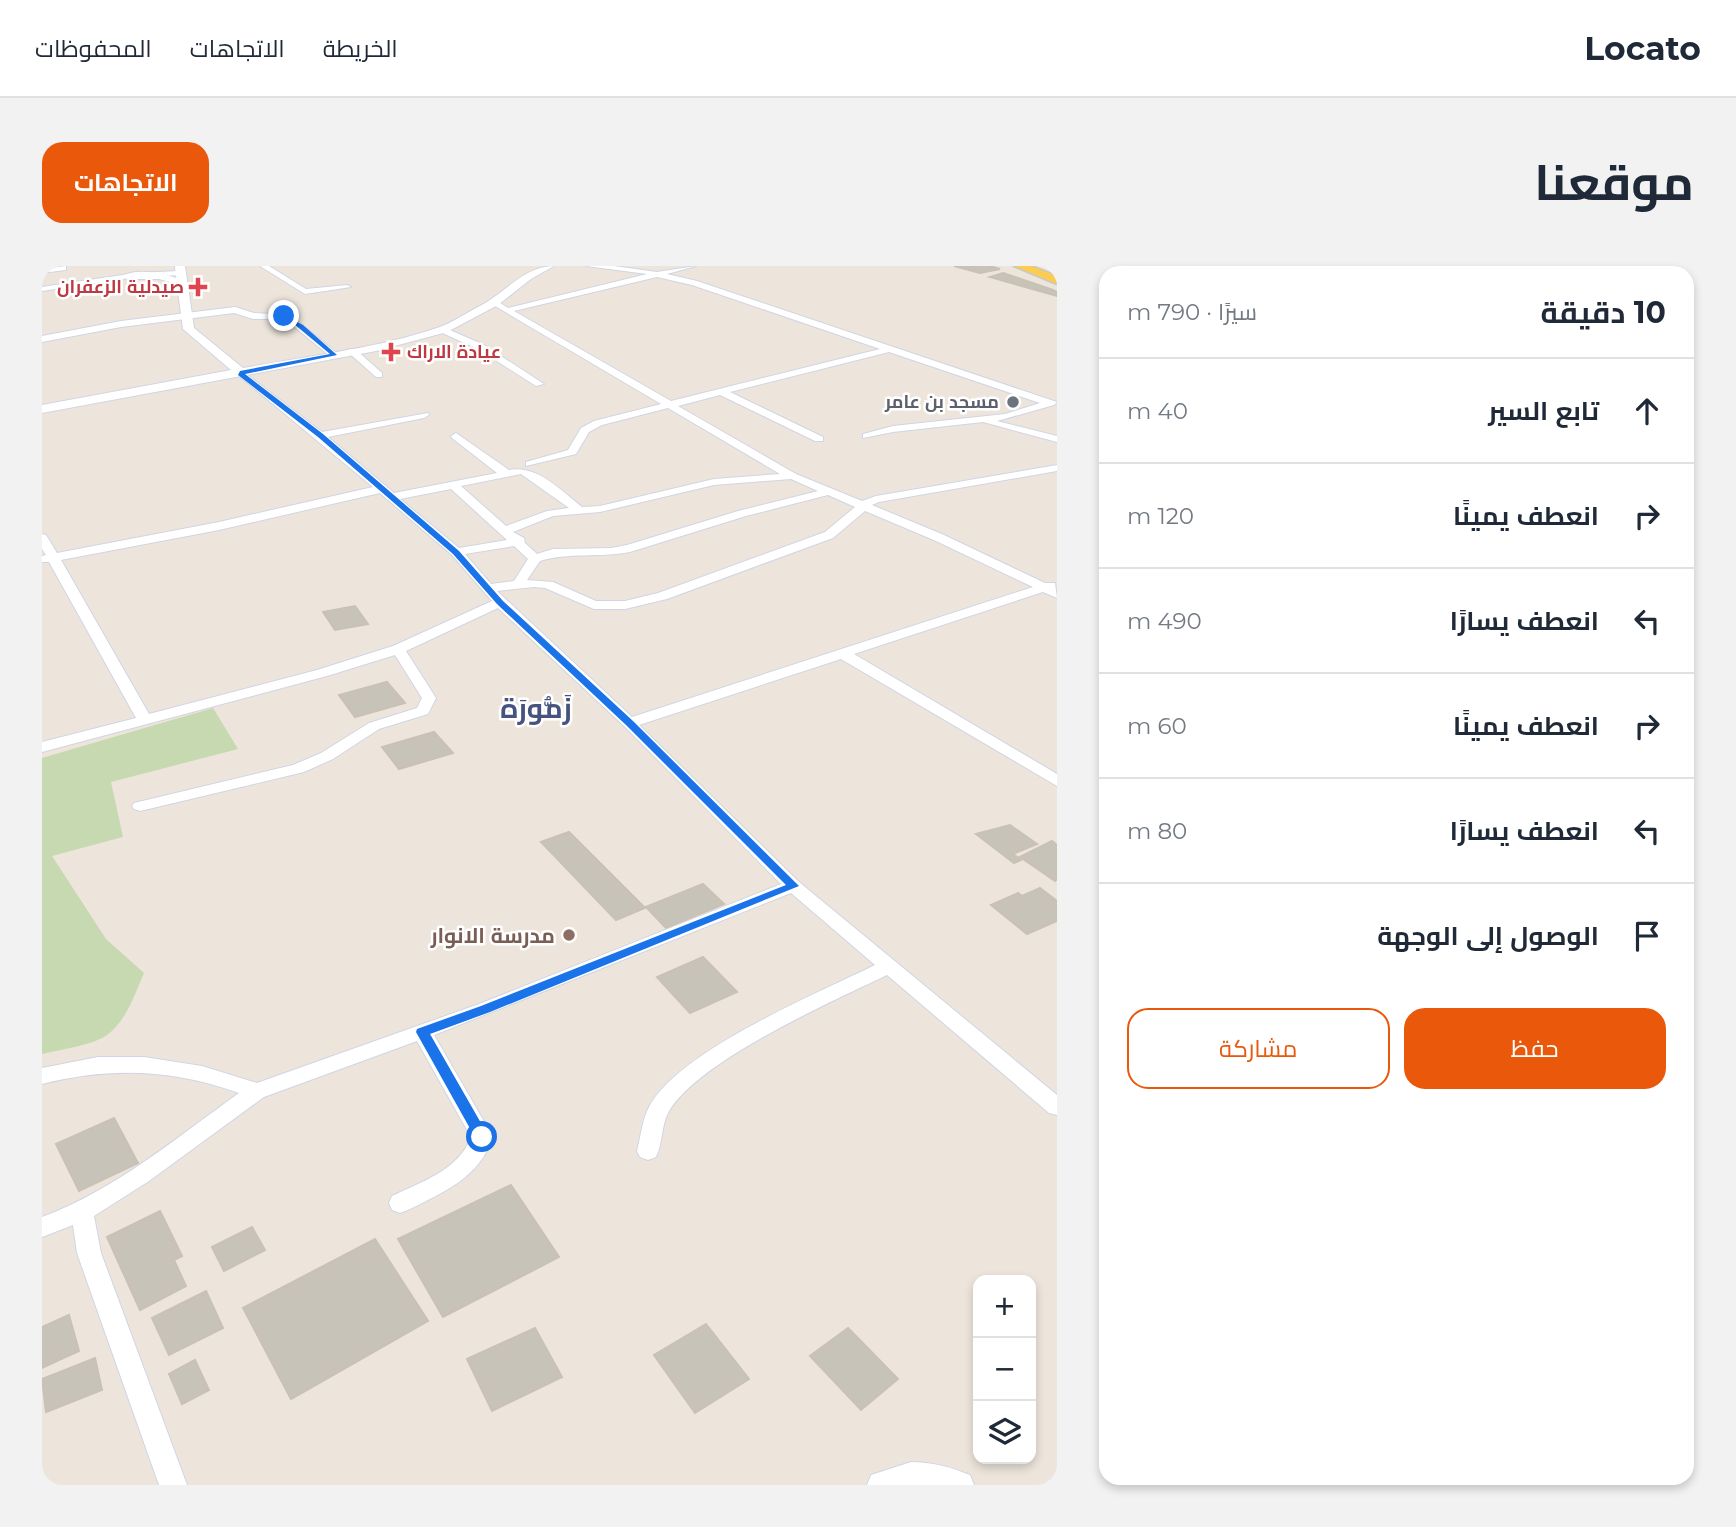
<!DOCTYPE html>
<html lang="ar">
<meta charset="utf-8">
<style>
:root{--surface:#fff;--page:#f2f2f3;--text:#1f2937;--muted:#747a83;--line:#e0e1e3;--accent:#ea580c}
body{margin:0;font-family:Montserrat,Cairo,sans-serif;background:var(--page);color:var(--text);direction:rtl}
.controls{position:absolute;right:21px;bottom:21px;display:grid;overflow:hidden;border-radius:14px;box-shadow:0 4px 10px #0003}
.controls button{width:63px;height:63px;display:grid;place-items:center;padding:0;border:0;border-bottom:2px solid var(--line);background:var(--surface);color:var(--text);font:35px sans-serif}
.stop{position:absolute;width:21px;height:21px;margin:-16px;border:5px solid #1a73e8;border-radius:50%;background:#fff}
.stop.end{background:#1a73e8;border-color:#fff;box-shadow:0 2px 7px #0008}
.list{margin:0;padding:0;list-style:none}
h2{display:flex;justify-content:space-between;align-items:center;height:91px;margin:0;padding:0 28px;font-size:30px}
h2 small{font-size:23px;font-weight:400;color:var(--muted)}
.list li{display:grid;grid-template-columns:46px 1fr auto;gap:21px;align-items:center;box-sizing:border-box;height:105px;padding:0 28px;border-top:2px solid var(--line)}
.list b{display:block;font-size:26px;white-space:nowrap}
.list em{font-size:23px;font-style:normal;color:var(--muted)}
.actions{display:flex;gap:14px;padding:21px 28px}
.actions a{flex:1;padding:16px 0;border:2px solid var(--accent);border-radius:21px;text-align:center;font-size:24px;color:var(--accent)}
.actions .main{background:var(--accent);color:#fff}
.icon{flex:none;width:38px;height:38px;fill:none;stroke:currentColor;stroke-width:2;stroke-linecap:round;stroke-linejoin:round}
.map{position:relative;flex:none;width:1015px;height:1219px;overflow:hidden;direction:ltr;border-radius:21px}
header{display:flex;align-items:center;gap:42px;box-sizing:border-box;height:98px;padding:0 35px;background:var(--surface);border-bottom:2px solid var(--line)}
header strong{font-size:33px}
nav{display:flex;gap:38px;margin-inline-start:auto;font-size:24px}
.intro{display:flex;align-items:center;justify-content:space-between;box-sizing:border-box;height:168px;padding:0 42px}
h1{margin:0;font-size:49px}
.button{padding:18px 32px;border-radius:21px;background:var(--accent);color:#fff;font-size:24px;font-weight:700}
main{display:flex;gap:42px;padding:0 42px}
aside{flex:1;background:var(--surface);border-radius:21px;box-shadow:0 4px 10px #0003}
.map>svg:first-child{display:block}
</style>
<header>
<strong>Locato</strong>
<nav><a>الخريطة</a><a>الاتجاهات</a><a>المحفوظات</a></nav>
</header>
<div class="intro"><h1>موقعنا</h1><a class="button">الاتجاهات</a></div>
<main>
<aside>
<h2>10 دقيقة<small>سيرًا · 790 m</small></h2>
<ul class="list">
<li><svg class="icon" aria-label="ahead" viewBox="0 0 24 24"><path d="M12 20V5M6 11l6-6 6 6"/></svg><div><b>تابع السير</b></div><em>40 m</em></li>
<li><svg class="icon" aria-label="right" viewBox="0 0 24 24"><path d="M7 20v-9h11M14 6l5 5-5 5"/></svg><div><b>انعطف يمينًا</b></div><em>120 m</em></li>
<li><svg class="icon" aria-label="left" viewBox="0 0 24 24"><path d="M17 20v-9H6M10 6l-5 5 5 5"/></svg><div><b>انعطف يسارًا</b></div><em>490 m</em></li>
<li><svg class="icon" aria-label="right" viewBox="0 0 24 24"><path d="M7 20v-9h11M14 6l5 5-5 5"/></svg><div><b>انعطف يمينًا</b></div><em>60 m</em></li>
<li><svg class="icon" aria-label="left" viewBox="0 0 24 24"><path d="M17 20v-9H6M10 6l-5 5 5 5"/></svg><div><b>انعطف يسارًا</b></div><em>80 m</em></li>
<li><svg class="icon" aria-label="arrive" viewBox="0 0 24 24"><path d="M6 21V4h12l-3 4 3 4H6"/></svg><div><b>الوصول إلى الوجهة</b></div></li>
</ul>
<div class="actions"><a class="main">حفظ</a><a>مشاركة</a></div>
</aside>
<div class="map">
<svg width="1015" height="1219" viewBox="0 0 1015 1219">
<rect width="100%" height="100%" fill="#ede5db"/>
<!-- cemetery -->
<path fill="#c6d9b0" d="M171,442L196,483L69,516L81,571L10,590L64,673L102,707C93,728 84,755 65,769C52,779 17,784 0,788V492Z"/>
<!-- building -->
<g fill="#c8c3b9" stroke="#c9c1b4" stroke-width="2">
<path d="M912,0H948L958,3L938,7Z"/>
<path d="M961,7L1011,24L1015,26V30L948,11Z"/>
<path d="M313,340L326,358L293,364L281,346Z"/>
<path d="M345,416L363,437L313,451L297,429Z"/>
<path d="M392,466L411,487L357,503L340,481Z"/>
<path d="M968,559L995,578L971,588L979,594L972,597L934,568Z"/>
<path d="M527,566L603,642L574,654L499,576Z"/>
<path d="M1010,575L1015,579V613L1013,615L978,591Z"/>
<path d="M661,618L682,638L624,662L604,641Z"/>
<path d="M998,622L1015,635V655L985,668L949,639L976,627L980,630Z"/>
<path d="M661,691L695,726L648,747L615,711Z"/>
<path d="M72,852L96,897L37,925L14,878Z"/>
<path d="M469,919L517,991L401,1051L356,973Z"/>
<path d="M118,945L140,990L132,994L144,1020L98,1044L65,971Z"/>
<path d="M210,961L223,984L182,1005L170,981Z"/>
<path d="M333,973L386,1055L249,1133L201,1042Z"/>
<path d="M164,1025L181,1062L127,1089L110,1052Z"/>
<path d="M27,1049L37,1085L0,1102V1061Z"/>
<path d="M664,1058L707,1113L653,1147L612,1089Z"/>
<path d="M493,1062L520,1111L450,1145L425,1093Z"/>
<path d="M806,1062L856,1113L819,1144L768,1090Z"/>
<path d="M53,1092L60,1124L4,1146L0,1113Z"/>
<path d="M153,1094L167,1124L140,1138L127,1108Z"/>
</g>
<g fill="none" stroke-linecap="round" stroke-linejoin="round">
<defs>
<g id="minor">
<path d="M24,0V4L0,7V3Z"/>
<path d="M218,0H227L264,23L305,19L309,21L263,28Z"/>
<path d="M544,0H572L615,6L654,0L625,8L655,15L1015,136L1012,139L955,155L1015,170V176L941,156L851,166L821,172V168L851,160L963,148L998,137L847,86L688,126L781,171V175H773L678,129L636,140L754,208L820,235L834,230L1015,199V205L837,236L830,239L902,269L1003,317H1013L1015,332L1001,326L812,388L1015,508V520L799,393L597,459L757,616L1015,829V849L1007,847L845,709C789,736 658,794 627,845C619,859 621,877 614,891L606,894L598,891L595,885C599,870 600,853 608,839C641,783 774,728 833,699L749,627L392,769L451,871C437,912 402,926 366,944L358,947L350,944L347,937L350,930C379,916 417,904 429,871L375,775L222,831L107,915L52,950L59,987L145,1219H117L35,987L31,959L0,971V951C73,924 134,872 197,827C129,803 69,801 0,818V802L56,791H102L160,800L215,817L437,738L739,618L582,460L456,342L364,385L394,432L386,448L337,463L291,493L262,506L98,545L92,543L90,540L92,537L251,499L279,487L327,457L375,442L380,432L353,389L285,410L0,486V476L94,452L7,296H0V290L4,289L0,283V268L4,269L15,287L177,256L331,221L196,109L194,107L199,104L280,166L386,147L387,149L382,152L286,171L352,227L455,207L410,172L409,170L414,167L467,204C496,199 518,224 540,241L558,240L672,213L738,208L626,142L560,159L547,166L534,188L484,200V196L526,184L539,162L552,155L619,138L448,37L455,35L466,42L605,8ZM615,11L650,19L838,83L629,135L472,45ZM479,208L527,242L505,245L464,260L419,220ZM749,213L776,225L696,245L585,279L569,282L511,283L495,288L483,277L482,272L471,266L511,250L558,246L672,219ZM409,223L465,274L417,282L358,233ZM338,227L410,289L450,335L351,380L275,404L107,448L19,294L177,264ZM786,229L813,241L783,266L616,327L583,335H554L511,316L485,314L498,295C527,286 558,292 588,286L704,250ZM823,245L894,275L991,321L590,451L455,325L492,321L503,322L552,343H583L625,333L791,272ZM472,280L486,293L472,315L449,318L423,288Z"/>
<path d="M138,5L141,9L94,11L0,25V21L94,7Z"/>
<path d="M193,41L212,47L248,49L297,89L289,91L243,53H211L192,47L79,61L0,76V70L79,55Z"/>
<path d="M401,61L442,79L502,118L494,120L436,83L398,66V62Z"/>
<path d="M307,83H313L340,107V111H334L307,87Z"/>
<path d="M869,1196C890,1196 908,1201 928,1209L932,1219H825L829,1209Z"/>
</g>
<path id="tertiary" d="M133,0H143L152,62L201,102C265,90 333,83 395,62C410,57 424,47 438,40C463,27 482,0 512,0L489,13L456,39L405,66L334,85L0,147V139L189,104L141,63L135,18L117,13H86L81,10C94,2 119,7 134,12Z"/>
<path id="primary" d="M972,0H989L1015,10V18Z"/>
</defs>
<!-- minor casing -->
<use href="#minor" stroke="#d0d5e4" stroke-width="2"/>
<!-- tertiary casing -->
<use href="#tertiary" stroke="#d0d5e4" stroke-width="2"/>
<!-- primary casing -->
<use href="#primary" stroke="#c8c8c8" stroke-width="3"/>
<!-- minor -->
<use href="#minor" fill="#fff" fill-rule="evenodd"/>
<!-- tertiary -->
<use href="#tertiary" fill="#fff" fill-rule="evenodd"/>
<!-- primary -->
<use href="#primary" fill="#fccc51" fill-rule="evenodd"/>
</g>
<!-- route -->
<path fill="#1a73e8" d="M240,48L261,59L295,89L203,108L281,168L417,285L461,335L591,455L757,620L448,746L388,768L447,871L440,876L435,875L374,766L375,763L439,740L744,619L584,459L455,338L411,288L276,171L196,109L198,105L288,88Z"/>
<!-- markers -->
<g fill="#e0444e" stroke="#fff" stroke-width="2.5">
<path d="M152.5 10.5h7v7h7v7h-7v7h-7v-7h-7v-7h7z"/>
<path d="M345.5 75.5h7v7h7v7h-7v7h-7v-7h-7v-7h7z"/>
</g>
<circle fill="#6b7280" stroke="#fff" stroke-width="2.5" cx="971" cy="136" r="7"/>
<circle fill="#8d6e63" stroke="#fff" stroke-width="2.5" cx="527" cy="669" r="7"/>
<g text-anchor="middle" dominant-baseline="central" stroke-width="5" stroke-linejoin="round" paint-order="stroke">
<!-- far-health labels -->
<g font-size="18" font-weight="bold" fill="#be3a42" stroke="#fff" text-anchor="end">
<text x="142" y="21">صيدلية الزعفران</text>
<text x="365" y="86" text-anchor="start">عيادة الاراك</text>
</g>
<!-- far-worship labels -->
<g font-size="18" font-weight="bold" fill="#5b616d" stroke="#fff" text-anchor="end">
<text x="957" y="136">مسجد بن عامر</text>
</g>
<!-- education labels -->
<g font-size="21" font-weight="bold" fill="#785e54" stroke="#fff" text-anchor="end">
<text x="513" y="669">مدرسة الانوار</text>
</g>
<!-- district labels -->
<g font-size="28" font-weight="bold" fill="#46537f" stroke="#fff">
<text x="494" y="442">زَمُّورَة</text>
</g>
</g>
</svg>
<div class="controls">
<button>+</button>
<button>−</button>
<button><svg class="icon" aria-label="layers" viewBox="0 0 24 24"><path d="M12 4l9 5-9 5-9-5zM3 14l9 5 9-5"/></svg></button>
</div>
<div class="stop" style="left:440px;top:871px"></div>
<div class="stop end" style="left:242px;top:50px"></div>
</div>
</main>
